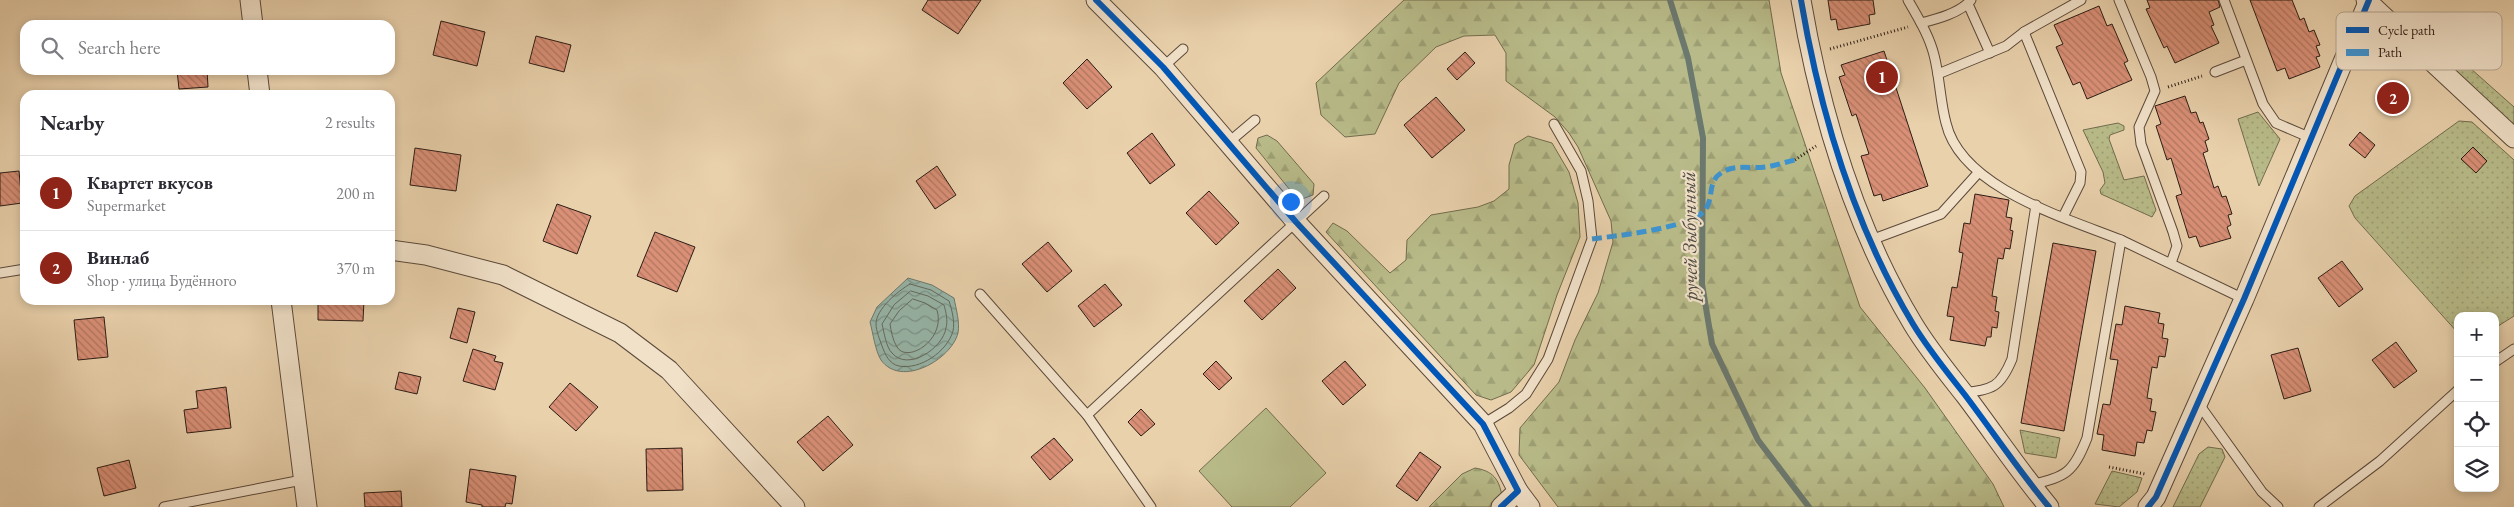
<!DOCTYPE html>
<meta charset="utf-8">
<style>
:root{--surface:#fff;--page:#f7f7f7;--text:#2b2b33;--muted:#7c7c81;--line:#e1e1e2;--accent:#8f2418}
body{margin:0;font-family:"EB Garamond",serif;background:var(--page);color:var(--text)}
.controls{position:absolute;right:15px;bottom:15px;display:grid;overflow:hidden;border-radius:10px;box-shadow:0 2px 8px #0003}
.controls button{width:45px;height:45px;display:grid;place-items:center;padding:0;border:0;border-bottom:1px solid var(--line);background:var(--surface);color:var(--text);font:25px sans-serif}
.you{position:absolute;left:1290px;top:201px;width:18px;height:18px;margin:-12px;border:4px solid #fff;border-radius:50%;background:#1a73e8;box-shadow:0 0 0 8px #1a73e833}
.badge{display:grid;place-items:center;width:32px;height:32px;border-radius:50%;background:var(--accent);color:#fff;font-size:16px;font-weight:700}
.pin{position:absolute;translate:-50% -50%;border:2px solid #fff;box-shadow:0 1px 5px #0006}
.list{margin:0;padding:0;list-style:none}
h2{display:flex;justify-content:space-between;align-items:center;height:65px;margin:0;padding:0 20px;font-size:21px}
h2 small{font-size:16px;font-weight:400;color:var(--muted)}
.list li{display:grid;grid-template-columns:32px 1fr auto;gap:15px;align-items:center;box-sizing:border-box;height:75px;padding:0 20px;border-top:1px solid var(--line)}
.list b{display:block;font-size:19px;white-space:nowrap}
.list p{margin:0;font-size:16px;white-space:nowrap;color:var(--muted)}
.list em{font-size:16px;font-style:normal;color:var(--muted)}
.icon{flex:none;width:28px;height:28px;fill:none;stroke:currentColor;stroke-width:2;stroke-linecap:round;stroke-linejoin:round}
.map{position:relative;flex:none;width:2514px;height:507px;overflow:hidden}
.search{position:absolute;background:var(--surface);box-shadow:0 2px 8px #0003;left:20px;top:20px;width:375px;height:55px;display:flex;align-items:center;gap:12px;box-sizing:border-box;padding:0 18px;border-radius:15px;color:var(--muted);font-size:19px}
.panel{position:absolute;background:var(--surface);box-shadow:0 2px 8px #0003;left:20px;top:90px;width:375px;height:215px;border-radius:15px}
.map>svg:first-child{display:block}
</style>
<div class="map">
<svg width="2514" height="507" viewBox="0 0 2514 507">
<defs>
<pattern id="grass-dots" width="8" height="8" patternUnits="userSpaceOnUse" patternTransform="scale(1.25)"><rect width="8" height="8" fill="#b8bb89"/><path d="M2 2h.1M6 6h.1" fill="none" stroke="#9ea075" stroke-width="1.8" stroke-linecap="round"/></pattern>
<pattern id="forest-firs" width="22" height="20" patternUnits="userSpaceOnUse" patternTransform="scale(1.25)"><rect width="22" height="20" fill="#b8bb89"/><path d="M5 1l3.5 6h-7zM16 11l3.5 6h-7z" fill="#9ea075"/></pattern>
<pattern id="water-waves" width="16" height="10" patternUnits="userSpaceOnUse" patternTransform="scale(1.25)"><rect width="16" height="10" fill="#97b7ab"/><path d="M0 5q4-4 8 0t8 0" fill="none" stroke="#7b948a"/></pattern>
<pattern id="building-back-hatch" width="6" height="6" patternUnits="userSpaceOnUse" patternTransform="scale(1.25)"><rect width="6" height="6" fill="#da9077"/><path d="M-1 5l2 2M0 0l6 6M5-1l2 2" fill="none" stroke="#b17560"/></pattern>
</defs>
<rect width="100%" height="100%" fill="#e9d1ac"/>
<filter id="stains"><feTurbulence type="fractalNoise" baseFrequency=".004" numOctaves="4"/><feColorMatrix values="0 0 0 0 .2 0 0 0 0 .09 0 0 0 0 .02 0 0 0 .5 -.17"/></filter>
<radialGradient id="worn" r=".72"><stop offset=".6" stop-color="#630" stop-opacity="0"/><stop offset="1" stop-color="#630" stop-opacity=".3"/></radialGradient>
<!-- grass -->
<g fill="url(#grass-dots)" stroke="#726c4e">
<path d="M2425,36H2434L2514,107V127L2422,43Z"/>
<path d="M2258,112L2280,139L2259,186L2238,119Z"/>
<path d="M2459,121L2472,122L2514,160V316L2495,328V316H2458V333L2355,218L2349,206L2355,196Z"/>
<path d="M2118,123L2124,126V130L2110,135L2109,139L2124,180L2144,176L2156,210L2152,217L2101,194L2100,190L2105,183L2103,172L2083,130Z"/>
<path d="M2020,430L2060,438L2056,458L2025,453Z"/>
<path d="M2208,447L2222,449L2225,457L2200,507H2173L2199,454Z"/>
<path d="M2112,471L2142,478L2137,492L2119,507L2095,504Z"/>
</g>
<!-- forest -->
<g fill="url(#forest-firs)" stroke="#726c4e">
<path d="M1404,0H1769L1781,73L1860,307L1925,388L1993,484L2004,507H1558L1519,455L1520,428L1559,382L1575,340L1598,293L1613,242L1611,221L1578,147L1569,133L1555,117L1506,81V53L1495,35L1464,36L1436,47L1399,83L1375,134L1345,137L1321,115L1316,83Z"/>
<path d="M1267,135L1277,141L1314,184L1313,195L1302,199L1294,195L1256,148L1258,138Z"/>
<path d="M1528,136L1552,143L1569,172L1578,203L1580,237L1557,295L1534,365L1511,392L1491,400L1476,395L1326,232L1333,223L1347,231L1390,273L1406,260L1407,240L1431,215L1478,207L1494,201L1509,189V165L1515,144Z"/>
<path d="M1475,468C1493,471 1499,479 1502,496L1495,507H1429L1462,474Z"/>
</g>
<!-- garden -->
<path fill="#b8bb89" stroke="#726c4e" d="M1266,408L1326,473L1290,507H1232L1199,471Z"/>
<!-- water -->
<path fill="url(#water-waves)" stroke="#6c796f" d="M908,278L932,285L954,298C956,309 960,322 958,333C951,360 901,388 881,360C875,350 873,333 870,322L877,307Z"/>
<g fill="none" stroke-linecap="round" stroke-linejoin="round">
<!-- shore -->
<g stroke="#626a60" stroke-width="1">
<path d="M910,284L931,290L949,301C952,310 955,322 953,331C947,352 920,370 899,366C889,364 885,354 882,346C880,340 876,331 876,324C876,309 898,291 910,284Z"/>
<path d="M911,291L928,296L944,305C946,312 948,321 946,328C943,348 908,372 892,353C886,347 884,332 882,324L894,305Z"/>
<path d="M913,299L925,303L937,310C946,340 907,364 897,347C893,341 891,331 890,324L899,311Z"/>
</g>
<!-- stream -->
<path stroke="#6c796f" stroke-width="6" d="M1670,0L1688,58L1703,138L1702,284L1712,344L1758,440L1809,507"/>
</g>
<!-- building -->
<g fill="url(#building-back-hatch)" stroke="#2c1c14">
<path d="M928,0H981L958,34L922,10Z"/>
<path d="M1828,0H1873L1875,14L1869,15L1870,24L1838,30L1836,19L1831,20Z"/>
<path d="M2147,0H2218L2220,7L2209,12L2214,25L2211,26L2219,43L2175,63L2167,46L2164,48L2146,9L2150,8Z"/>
<path d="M2250,0H2292L2300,20L2304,18L2309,32L2314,30L2320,45L2316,46L2320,56L2316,57L2320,67L2289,79L2285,68L2277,71Z"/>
<path d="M2099,6L2107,26L2112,24L2128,61L2124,63L2132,80L2087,99L2080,82L2073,85L2056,47L2063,44L2054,25Z"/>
<path d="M441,21L485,32L477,66L433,55Z"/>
<path d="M536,36L571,45L564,72L529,63Z"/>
<path d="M1884,51L1928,186L1883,201L1881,194L1874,196L1861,156L1869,154L1856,114L1852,116L1839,77L1845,75L1841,65Z"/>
<path d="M1465,52L1475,63L1457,80L1447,69Z"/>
<path d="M1087,59L1112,87L1087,109L1063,83Z"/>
<path d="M177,70H207L208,87L179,89Z"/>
<path d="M2185,96L2191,113L2196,112L2200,123L2203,122L2209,139L2205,141L2208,151L2203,153L2214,188L2218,186L2222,197L2226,196L2232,214L2228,215L2231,225L2227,227L2231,238L2200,247L2196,236L2189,238L2176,196L2182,194L2171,158L2167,160L2156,126L2161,124L2155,106Z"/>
<path d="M1436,97L1465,130L1432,158L1404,125Z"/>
<path d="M2360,132L2375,145L2365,158L2349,145Z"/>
<path d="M1152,133L1175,165L1150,184L1127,153Z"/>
<path d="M2473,147L2487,161L2476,173L2461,159Z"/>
<path d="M415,148L461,155L456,191L410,185Z"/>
<path d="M937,166L956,195L935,209L916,181Z"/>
<path d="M19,171L22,203L0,206V173Z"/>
<path d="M1209,191L1239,223L1216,245L1186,213Z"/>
<path d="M1975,194L2009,200L2006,217L2012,218L2010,230L2013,231L2010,249L2005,248L2003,259L1998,258L1992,296L1997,297L1995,311L1999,312L1997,328L1992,327L1991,337H1987L1985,346L1950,340L1954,317L1947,316L1952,287L1957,288L1963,253L1959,252L1964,223L1970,224Z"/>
<path d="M557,204L591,216L577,254L543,241Z"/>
<path d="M655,232L695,247L677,292L637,276Z"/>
<path d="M1048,242L1072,271L1047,292L1022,264Z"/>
<path d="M2053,243L2096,251L2064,431L2021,423Z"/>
<path d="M2342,261L2363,289L2339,307L2318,278Z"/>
<path d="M1278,269L1296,288L1262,320L1244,301Z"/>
<path d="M1105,284L1122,305L1094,327L1078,306Z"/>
<path d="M318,300H364L363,321L318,320Z"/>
<path d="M2125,306L2160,313L2158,323L2164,324L2162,338L2168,339L2165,357L2159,356L2157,368L2152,367L2147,398L2152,399L2150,411L2156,412L2152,431L2147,430L2144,443L2137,442L2135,456L2102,450L2104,435L2097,434L2103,404L2110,405L2118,360L2110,359L2116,324L2122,325Z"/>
<path d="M458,308L475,312L467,343L450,338Z"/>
<path d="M104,317L108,357L78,360L74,320Z"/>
<path d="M2396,342L2417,371L2394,388L2372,360Z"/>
<path d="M2298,348L2311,391L2284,399L2271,355Z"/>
<path d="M473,349L496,356L494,361L503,363L495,390L463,381Z"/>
<path d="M1216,361L1232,378L1219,390L1203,374Z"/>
<path d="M1345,361L1366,385L1343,405L1322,381Z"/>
<path d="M399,372L421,377L417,394L395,389Z"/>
<path d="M570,383L598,407L576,431L549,407Z"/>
<path d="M226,387L231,428L187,433L184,410L198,408L196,391Z"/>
<path d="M1141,409L1155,424L1141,436L1128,422Z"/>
<path d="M828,416L853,445L823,471L797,442Z"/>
<path d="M1054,438L1073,460L1050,480L1031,457Z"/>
<path d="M682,448L683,490L647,491L646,449Z"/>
<path d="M1420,452L1441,467L1417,501L1396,486Z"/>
<path d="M129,460L136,488L104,496L97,468Z"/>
<path d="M470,469L516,476L512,504L506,503L505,507H482V505L466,502Z"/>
<path d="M401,491L402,507H365L364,493Z"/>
</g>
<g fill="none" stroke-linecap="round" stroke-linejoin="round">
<defs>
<g id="lane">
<path d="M1908,0C1918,18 1929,35 1934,55C1940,78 1940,101 1946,123C1961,188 2066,218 2121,240L2087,438C2073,473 2067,476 2031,485"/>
<path d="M2119,0L2151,77L2155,91L2139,127L2141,144L2173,232L2177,246L2171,263"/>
<path d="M2224,0L2263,104L2276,123L2311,138"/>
<path d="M1968,4L1990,53"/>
<path d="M1921,23C1937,19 1960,13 1971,0"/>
<path d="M2024,32L2081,172L2080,183L2063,217"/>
<path d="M2403,35L2417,22"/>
<path d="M1163,67L1183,49"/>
<path d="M2215,72L2246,60"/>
<path d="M1938,74L2006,46L2024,32L2081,0"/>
<path d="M1229,142L1255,120"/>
<path d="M1871,240L1941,214L1978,173"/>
<path d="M2121,240L2244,299"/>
<path d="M0,273L25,269"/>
<path d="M980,294L1087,415L1151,507"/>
<path d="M2495,362L2514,349"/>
<path d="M1963,393C1993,389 2000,388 2012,359L2036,205"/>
<path d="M2198,403L2262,492L2278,507"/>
<path d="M1087,415L1324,196"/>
<path d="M1483,424L1509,408L1526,394L1548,359L1592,239L1588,201L1581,171L1554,124"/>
<path d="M164,507L302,480"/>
<path d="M2319,507L2380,461L2458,390"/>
</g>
<g id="street">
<path d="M250,0L253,25"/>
<path d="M1096,0L1163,67L1296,222L1483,424L1518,491L1501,507"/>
<path d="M1801,0C1820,112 1854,226 1913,324C1928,349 1947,372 1965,395C1993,432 2019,471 2049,507"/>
<path d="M2366,0L2514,138"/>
<path d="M257,70L260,95"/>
<path d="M390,250L426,255L503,275L620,333L669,370L795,507"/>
<path d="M281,300L307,507"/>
<path d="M1518,491L1530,507"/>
<path d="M2148,507L2156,497L2244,299L2369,0"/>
</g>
</defs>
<!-- lane casing -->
<use href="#lane" stroke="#5b493a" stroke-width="11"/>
<!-- street casing -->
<use href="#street" stroke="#5b493a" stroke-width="21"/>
<!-- path -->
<g stroke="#2c1c14" stroke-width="3" stroke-dasharray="1 2.5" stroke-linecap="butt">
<path d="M1830,49L1908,27"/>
<path d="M2168,87L2202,76"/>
<path d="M1795,160L1816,146"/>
<path d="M2109,467L2145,474"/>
</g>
<!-- lane -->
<use href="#lane" stroke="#f1e1c9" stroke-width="9"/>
<!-- street -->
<use href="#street" stroke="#f1e1c9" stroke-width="19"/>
<!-- quiet -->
<path stroke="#3c94d3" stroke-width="5" stroke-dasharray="10 5" stroke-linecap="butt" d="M1592,239C1615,236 1692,228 1705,210C1714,199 1707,182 1721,173C1734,164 1750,169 1765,167C1775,166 1785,162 1795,160"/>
<defs>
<g id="cycleway">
<path d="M1096,0L1163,67L1296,222L1483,424L1518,491L1501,507"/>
<path d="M1801,0C1820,112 1854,226 1913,324C1928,349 1947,372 1965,395C1993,432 2019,471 2049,507"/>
<path d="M2148,507L2156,497L2244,299L2369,0"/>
</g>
</defs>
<!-- cycleway casing -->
<use href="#cycleway" stroke="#f1e1c9" stroke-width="9"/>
<!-- cycleway -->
<use href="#cycleway" stroke="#0057b8" stroke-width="6"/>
</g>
<g text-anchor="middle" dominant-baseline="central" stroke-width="4.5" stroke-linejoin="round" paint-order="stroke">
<!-- water labels -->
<g font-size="20" font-style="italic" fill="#4c4a41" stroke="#f1e1c9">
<text transform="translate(1689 236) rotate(-91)">ручей Зыбунный</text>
</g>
</g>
<!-- legend -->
<rect x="2336" y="12" width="166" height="58" rx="8" fill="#f1e1c9" stroke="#b6a693" stroke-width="1"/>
<rect x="2346" y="27" width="23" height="6" fill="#0057b8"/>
<rect x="2346" y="49" width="23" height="7" fill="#3c94d3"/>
<g font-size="14" fill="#2c1c14">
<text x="2378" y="35">Cycle path</text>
<text x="2378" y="57">Path</text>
</g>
<rect width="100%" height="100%" filter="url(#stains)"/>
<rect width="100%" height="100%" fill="url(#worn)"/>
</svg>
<div class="controls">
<button>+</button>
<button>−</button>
<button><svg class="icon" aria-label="locate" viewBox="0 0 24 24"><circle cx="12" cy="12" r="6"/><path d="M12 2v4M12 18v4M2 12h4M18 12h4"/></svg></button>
<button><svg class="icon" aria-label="layers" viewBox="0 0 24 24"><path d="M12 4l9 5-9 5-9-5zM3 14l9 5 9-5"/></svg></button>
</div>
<div class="you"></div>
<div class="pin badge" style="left:1882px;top:77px">1</div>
<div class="pin badge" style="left:2393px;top:98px">2</div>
<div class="search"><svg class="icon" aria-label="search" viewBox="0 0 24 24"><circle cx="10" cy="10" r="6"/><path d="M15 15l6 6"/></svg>Search here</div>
<section class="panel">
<h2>Nearby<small>2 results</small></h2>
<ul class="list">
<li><span class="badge">1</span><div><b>Квартет вкусов</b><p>Supermarket</p></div><em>200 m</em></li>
<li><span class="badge">2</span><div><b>Винлаб</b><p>Shop · улица Будённого</p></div><em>370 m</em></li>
</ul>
</section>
</div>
